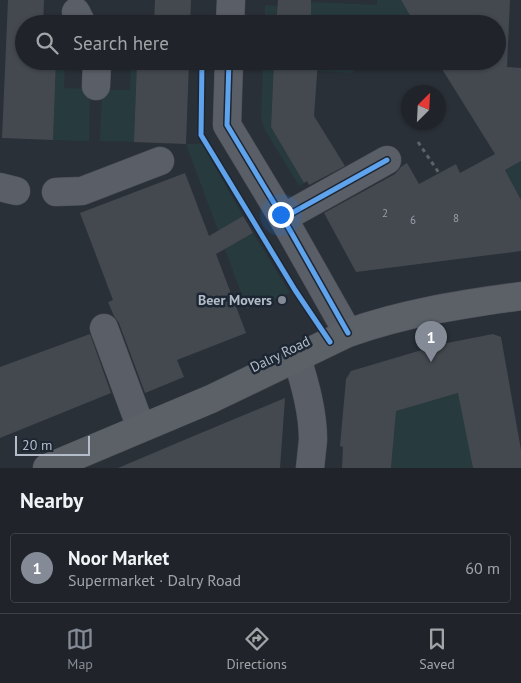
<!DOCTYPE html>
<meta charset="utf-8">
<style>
:root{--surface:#20242a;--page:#282c32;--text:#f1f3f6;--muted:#a2a4a8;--line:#3d4147;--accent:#848b96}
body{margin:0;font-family:"PT Sans",sans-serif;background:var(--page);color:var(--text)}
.compass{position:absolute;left:401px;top:85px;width:45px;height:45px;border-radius:50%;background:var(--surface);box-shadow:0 1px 4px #0004;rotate:24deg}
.scale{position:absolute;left:15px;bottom:12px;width:75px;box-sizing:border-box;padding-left:5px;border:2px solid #b4bcc9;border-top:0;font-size:14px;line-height:18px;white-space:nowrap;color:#b4bcc9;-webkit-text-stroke:4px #1d2633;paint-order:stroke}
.you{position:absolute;left:280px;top:214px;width:18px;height:18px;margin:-12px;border:4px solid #fff;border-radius:50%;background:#1a73e8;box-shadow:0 0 0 8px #1a73e833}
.badge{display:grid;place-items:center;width:32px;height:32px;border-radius:50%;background:var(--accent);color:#fff;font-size:16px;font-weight:700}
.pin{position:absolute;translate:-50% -41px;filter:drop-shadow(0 1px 2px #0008)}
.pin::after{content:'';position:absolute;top:26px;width:18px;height:15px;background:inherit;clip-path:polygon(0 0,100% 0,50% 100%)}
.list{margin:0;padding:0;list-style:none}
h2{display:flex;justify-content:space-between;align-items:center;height:65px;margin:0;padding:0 20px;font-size:21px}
h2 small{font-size:16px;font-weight:400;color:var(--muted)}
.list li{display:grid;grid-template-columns:32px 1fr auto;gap:15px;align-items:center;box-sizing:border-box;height:70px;margin:0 10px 10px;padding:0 10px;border:1px solid var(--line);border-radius:5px}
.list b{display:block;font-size:19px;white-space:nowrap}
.list p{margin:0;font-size:16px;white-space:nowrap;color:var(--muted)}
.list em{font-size:16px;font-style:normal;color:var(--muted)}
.icon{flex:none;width:28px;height:28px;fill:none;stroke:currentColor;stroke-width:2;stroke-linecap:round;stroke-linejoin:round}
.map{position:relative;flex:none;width:521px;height:468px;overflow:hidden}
.search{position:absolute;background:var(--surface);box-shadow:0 1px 4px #0004;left:15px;right:15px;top:15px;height:55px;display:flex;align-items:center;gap:12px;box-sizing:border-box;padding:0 18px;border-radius:28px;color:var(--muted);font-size:19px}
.sheet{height:145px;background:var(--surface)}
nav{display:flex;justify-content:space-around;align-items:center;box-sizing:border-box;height:70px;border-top:1px solid var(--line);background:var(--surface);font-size:14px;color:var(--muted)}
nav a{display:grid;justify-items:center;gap:2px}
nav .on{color:var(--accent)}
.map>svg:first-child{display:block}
</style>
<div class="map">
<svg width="521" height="468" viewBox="0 0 521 468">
<rect width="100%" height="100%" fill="#2a3038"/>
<!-- green -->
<g fill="#273a3e">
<path d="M377,0H401L415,24H311V2L377,5Z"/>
<path d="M265,5L277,6L276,24H265Z"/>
<path d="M56,61H65L64,88L90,89L89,141L53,140Z"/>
<path d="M131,61H137L134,142L100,141L102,90H130Z"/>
<path d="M263,61H274L271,127L304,183L299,186L264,128L261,118Z"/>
<path d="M317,61H370L351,73L317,71Z"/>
<path d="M186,144H202L243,216L226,226L236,243L253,233L290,293L247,309Z"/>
<path d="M521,161V200L505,170Z"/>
<path d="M459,393L473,468H391L395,424L391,412Z"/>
</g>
<!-- building -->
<g fill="#444950">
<path d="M8,0H44L43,24H24V61H56L53,140L2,138Z"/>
<path d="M155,0H191L190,24H154Z"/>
<path d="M278,0H311V24H276Z"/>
<path d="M401,0H510L507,67L521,68V161L505,170L521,200V251L356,272L324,213L395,174L401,167L407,163L419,184L456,164L460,173L495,154L437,61H497V24H415Z"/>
<path d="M137,61H189L186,144L134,142Z"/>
<path d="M274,61H318L314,116L345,166L309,185L307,181L304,183L271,127Z"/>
<path d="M185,173L209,236L243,216L253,233L216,254L246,333L177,360L184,377L145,393L119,323L114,316L108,302L113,300L80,213Z"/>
<path d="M90,334L111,393L0,438V367Z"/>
<path d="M493,334L501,337L521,450V468H473L458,393L396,411L391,468H342L343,447L340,446L346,379L351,371L442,344Z"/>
<path d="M285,398L280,468H118L177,443Z"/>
</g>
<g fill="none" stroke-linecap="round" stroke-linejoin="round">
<defs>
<g id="minor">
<path d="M76,12L82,24"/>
<path d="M230,24L231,0"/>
<path d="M229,61L227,125L283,218L348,333"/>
<path d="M96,86L97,61"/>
<path d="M0,187L16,191"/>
<path d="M56,192L82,191L160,161"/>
<path d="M283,218L387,160"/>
<path d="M104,328L141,428"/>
<path d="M297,358C305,384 313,412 313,440C312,449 311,459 310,468"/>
</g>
<path id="major" d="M47,468L211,399L348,333C404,313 462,304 521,296"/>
</defs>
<!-- minor casing -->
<use href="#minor" stroke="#484c53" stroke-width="29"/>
<!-- major casing -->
<use href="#major" stroke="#484c55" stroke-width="29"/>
<!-- path -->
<path stroke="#5d636a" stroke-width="3" stroke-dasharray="4 4" stroke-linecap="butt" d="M418,142L439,173"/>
<!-- minor -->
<use href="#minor" stroke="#5a5e66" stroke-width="28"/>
<!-- major -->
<use href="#major" stroke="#5c6168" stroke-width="28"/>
<defs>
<g id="cycleway">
<path d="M202,61L201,135L295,290L330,342"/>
<path d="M229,61L227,125L283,218L348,333"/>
<path d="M283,218L387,160"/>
</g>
</defs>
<!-- cycleway casing -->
<use href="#cycleway" stroke="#1d2633" stroke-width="8"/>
<!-- cycleway -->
<use href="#cycleway" stroke="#60a3ed" stroke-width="5"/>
</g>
<!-- markers -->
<circle fill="#848b96" stroke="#1d2633" stroke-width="2" cx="282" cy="300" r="5"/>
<g text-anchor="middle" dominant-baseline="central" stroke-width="5" stroke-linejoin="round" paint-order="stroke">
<!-- number labels -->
<g font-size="11" fill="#989fab">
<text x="385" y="213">2</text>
<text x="456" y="218">8</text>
<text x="413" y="220">6</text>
</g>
<!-- poi labels -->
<g font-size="14" font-weight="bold" fill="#b4bcc9" stroke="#1d2633" text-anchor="end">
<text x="272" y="300">Beer Movers</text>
</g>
<!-- street labels -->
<g font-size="14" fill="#b4bcc9" stroke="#1d2633">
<text transform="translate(280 354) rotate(-26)">Dalry Road</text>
</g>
</g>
</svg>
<svg class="compass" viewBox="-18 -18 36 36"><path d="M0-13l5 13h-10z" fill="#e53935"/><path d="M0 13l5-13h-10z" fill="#a2a4a8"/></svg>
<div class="scale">20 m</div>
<div class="you"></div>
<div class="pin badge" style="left:431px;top:362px">1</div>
<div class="search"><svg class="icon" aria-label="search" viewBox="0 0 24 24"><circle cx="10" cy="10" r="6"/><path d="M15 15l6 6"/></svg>Search here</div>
</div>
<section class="sheet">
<h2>Nearby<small></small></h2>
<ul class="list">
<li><span class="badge">1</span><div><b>Noor Market</b><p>Supermarket · Dalry Road</p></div><em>60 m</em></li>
</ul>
</section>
<nav>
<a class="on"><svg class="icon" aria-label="map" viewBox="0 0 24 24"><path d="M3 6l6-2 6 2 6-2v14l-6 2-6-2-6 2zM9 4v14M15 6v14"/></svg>Map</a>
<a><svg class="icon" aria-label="directions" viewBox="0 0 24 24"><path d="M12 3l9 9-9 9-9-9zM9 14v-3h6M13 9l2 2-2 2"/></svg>Directions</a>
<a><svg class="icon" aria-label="saved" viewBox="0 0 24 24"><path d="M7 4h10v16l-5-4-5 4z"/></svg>Saved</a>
</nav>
